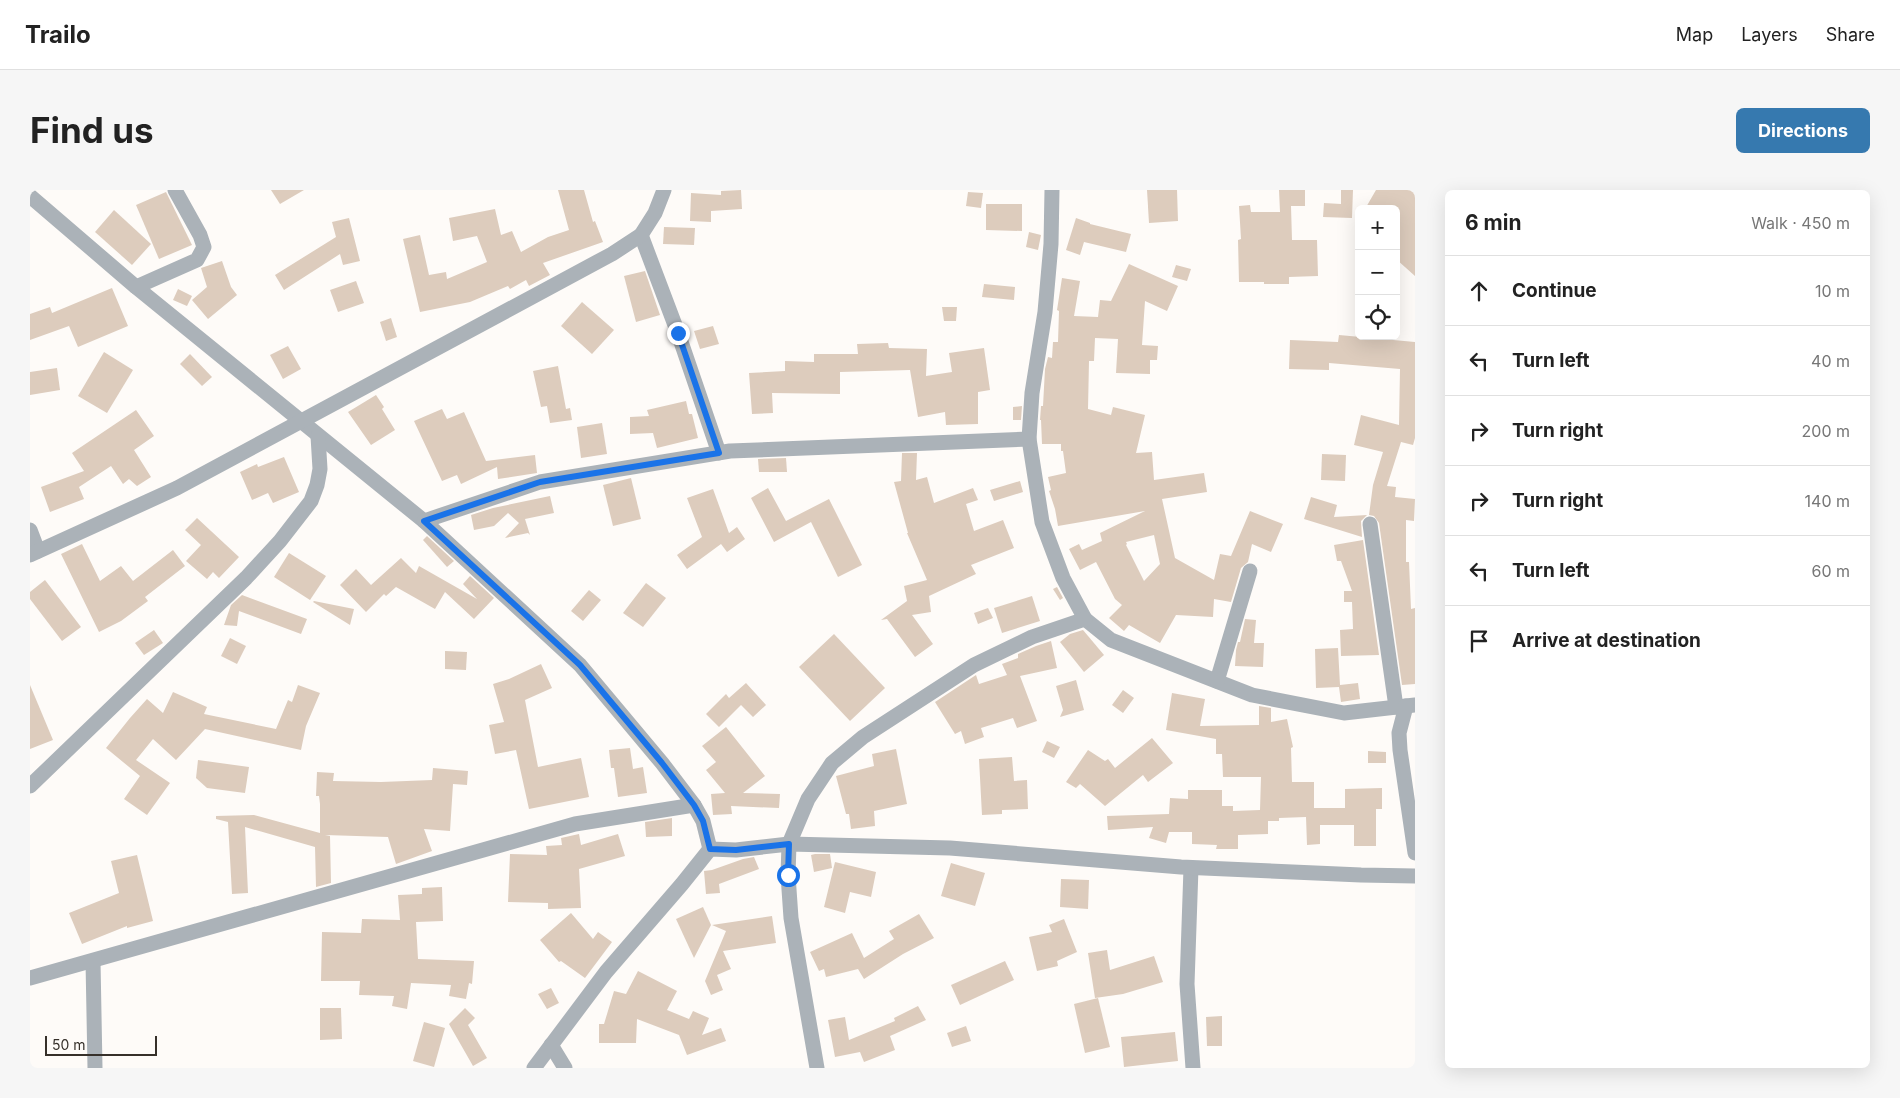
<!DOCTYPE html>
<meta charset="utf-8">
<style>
:root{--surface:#fff;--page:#f6f6f6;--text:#222;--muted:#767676;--line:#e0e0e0;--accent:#3679af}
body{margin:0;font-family:Inter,sans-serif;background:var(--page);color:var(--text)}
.controls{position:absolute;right:15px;top:15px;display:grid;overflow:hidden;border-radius:8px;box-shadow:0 5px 20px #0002}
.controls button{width:45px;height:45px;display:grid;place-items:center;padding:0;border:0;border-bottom:1px solid var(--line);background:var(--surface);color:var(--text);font:25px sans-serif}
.scale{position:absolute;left:15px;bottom:12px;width:112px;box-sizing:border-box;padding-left:5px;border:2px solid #36302a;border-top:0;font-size:14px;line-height:18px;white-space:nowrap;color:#36302a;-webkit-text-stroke:4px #fefbf8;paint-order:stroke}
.stop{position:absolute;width:15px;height:15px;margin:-11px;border:4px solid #1a73e8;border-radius:50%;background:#fff}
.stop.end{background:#1a73e8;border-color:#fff;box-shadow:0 1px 5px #0008}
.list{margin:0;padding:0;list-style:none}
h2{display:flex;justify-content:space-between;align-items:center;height:65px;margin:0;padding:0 20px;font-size:21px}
h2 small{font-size:16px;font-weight:400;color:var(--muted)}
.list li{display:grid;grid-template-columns:32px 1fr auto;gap:15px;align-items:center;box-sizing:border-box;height:70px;padding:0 20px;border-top:1px solid var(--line)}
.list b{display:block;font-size:19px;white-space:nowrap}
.list em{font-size:16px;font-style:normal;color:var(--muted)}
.icon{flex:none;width:28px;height:28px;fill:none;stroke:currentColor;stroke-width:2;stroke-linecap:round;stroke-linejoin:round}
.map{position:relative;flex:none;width:1385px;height:878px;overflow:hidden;border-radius:8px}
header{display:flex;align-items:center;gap:30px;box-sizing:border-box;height:70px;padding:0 25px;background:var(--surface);border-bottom:1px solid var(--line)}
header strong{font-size:24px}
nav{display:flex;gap:28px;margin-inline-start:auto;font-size:18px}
.intro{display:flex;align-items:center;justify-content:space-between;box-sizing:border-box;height:120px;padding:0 30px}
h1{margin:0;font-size:35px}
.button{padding:12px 22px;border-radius:8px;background:var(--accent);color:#fff;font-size:18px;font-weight:700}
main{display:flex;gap:30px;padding:0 30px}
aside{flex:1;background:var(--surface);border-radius:8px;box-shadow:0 5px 20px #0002}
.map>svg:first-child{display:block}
</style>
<header>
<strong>Trailo</strong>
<nav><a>Map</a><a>Layers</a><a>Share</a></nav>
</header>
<div class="intro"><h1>Find us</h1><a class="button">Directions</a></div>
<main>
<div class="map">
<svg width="1385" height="878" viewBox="0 0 1385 878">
<rect width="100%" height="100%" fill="#fefbf8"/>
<!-- building -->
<g fill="#ddccbd" fill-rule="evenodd">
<path d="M241,0H274L250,14Z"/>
<path d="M528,0H554L563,32L565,31L573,52L513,73L520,85L499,96L496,90L480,99L478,96L440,112L390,122L373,49L390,45L399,85L416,82L417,89L457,72L447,46L423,51L419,28L465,19L471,45L482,41L491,62L518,47L539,40Z"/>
<path d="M711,0L712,19L681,21V32L660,31L661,3L691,5V1Z"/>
<path d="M1117,0H1147L1148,31L1119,33Z"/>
<path d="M1249,0H1275V16H1261L1262,50H1287L1288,86L1259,87V94H1234V92H1209L1208,50L1211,49L1209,16L1220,15L1221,22H1250Z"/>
<path d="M1311,0H1323L1322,28L1293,27L1294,13L1311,14Z"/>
<path d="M1346,0H1385V86L1366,69V19H1335Z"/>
<path d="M136,2L162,55L129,69L106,15Z"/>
<path d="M938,2L953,3L951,18L936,16Z"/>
<path d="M956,14H992V41L956,40Z"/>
<path d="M84,20L121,54L102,75L65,42Z"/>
<path d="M319,28L330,71L313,75L310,64L254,100L245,85L306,47L302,32Z"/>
<path d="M1046,28L1060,33V34L1101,44L1096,62L1054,52L1050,65L1036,60Z"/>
<path d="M634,37L665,38L664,55L633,54Z"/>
<path d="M999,42L1011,45L1008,60L996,57Z"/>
<path d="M192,71L201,97L207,105L178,129L162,110L177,97L171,78Z"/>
<path d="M1099,74L1148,96L1137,121L1115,111L1112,155L1128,156L1127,170H1120V184L1086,183L1088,149L1065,148L1064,171H1059L1058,219L1081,225L1083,217L1115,225L1106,263L1122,262L1124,290L1174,283L1177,302L1132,309L1145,368L1184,390L1190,364L1201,366L1220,321L1253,334L1241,362L1222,354L1218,372L1211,378L1201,412L1184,409L1183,427L1146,425L1130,453L1099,435L1094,441L1079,428L1092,415L1085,409L1066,372L1050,380L1039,359L1049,354L1052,360L1072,351L1070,343L1115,321L1028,336L1025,319L1019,301L1021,300L1018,287L1036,283L1033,261H1031V254H1012L1011,230H1010L1011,216H1013L1015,179L1018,167L1022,168L1023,152H1028L1029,121L1027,120L1032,88L1050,91L1044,126L1068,127L1070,110L1081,111ZM1124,345L1130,374L1114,391L1096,355L1097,354L1096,352Z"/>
<path d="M1146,75L1161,79L1157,91L1142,87Z"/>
<path d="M615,81L630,125L606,132L594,86Z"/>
<path d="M326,91L334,113L308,122L300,100Z"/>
<path d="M954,94L985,97L984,110L952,107Z"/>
<path d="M82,98L98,136L48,157L39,136L0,150V124L20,117L22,123Z"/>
<path d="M148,99L162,106L157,116L143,110Z"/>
<path d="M552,112L584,140L562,164L531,136Z"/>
<path d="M912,117H927L926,131H914Z"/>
<path d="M361,128L367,147L356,151L350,132Z"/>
<path d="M683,136L689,154L670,159L664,141Z"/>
<path d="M1309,145L1385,152V248L1383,255L1371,252L1357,296L1366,297L1365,307L1385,309L1384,331L1376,330V372H1379L1381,419L1385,418V494L1372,495L1349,333L1344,326L1339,325L1343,295L1353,262L1324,255L1331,225L1369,235L1370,179L1299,173V180L1259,179L1260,150L1308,152Z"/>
<path d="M858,153L859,158L897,159L896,186L922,182L919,163L954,158L960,200L948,202V234L916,235L915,222L888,227L880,180L810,182V204L742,203L743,223L722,224L719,183L755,181V171L784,172V164H828L827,154Z"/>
<path d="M258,156L271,179L253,189L240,165Z"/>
<path d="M74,162L103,180L77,223L48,206Z"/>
<path d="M160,164L182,187L172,196L150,174Z"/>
<path d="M528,176L536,219L540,218L542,230L520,233L517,216L511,217L503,181Z"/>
<path d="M27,178L30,200L0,205V182Z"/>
<path d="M346,205L354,217L352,219L365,240L341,255L318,222Z"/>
<path d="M656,211L659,224H662L668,248L627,258L623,243L600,244V227L619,226L617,220Z"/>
<path d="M992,216L991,230H983V217Z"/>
<path d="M412,219L417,229L434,222L456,271L505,265L507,283L468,289L467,277L431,294L427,285L412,291L384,231Z"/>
<path d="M106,220L124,246L104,260L121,287L107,296L99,289L93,294L81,276L49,297L54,309L20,322L11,297L54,281L42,263Z"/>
<path d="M572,233L577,264L551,268L547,237Z"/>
<path d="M872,263H887L886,290L897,287L904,313L943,298L948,310L936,314L944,341L973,330L984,358L941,375L946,384L899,406L901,422L882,425L903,454L885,467L857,429L851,430L877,411L874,396L897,390L877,343H878L864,292L871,291Z"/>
<path d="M1292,264L1316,265L1315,291L1291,290Z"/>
<path d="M254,267L269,302L243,313L238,303L222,310L210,282L227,274L228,277Z"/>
<path d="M756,268L757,282H729L728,269Z"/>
<path d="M601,288L611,329L583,336L573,295Z"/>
<path d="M990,291L993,302L964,311L960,300Z"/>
<path d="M738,298L756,331L799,309L832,375L808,387L781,332L744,352L721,308Z"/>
<path d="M683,299L699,343L707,337L715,349L697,362L691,354L657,379L647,365L672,347L657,308Z"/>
<path d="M520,306L524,323L495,329L500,345L498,343L475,348L489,333L478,323L464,336L444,340L441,325L463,318Z"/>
<path d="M1281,307L1307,315L1304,327L1337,325L1331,331L1332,347L1274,329Z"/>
<path d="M167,328L209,367L189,388L183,382L177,389L156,371L171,355L155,340Z"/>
<path d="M397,346L424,371L417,377L393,350Z"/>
<path d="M1333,350L1349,465L1311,466L1310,440L1323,439L1322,412H1314V401H1322L1311,371H1307L1304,355Z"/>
<path d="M52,354L70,391L91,376L103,391L143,360L155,376L115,407L118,411L91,431L69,442L31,364Z"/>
<path d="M259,363L296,386L280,410L244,387Z"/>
<path d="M371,368L386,383L389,376L447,409L433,394L440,386L464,408L444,429L415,402L405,419L366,397L356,406L354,404L336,422L310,395L326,379L341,395Z"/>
<path d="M15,390L51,437L32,451L0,409V402Z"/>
<path d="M616,393L636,408L613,437L593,423Z"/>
<path d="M1027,397L1033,408L1030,410L1023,399Z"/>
<path d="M559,400L571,410L553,431L541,421Z"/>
<path d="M212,405L277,429L271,444L209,421L207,436L194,435L201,415Z"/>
<path d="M1002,406L1010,431L972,443L964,418Z"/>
<path d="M284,411L324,419L320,435L283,412Z"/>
<path d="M958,418L963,428L948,434L944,423Z"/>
<path d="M1215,429L1226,430L1224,453H1234L1233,477L1205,476L1206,460L1208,452H1210Z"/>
<path d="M124,440L133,453L114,465L105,453Z"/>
<path d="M1053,440L1074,465L1054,482L1030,452L1040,444Z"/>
<path d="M804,444L855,498L820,531L769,477Z"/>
<path d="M200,448L216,456L207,474L191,466Z"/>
<path d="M1021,451L1027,478L990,486L1007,531L987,538L983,528L951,538L954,547L935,554L931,541L925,544L905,512L946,485L949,494L977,485L972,474L988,468V464L1006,456Z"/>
<path d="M1308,458L1310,495L1328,493L1330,509L1311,512L1309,497L1286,498L1285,459Z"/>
<path d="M415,461L437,462L436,480L415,479Z"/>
<path d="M511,474L522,498L495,510L508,577L551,568L559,607L499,619L486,560L465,564L459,535L474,532L463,494L479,489Z"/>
<path d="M1046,490L1054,520L1030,527L1033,520L1026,496Z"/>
<path d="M716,493L736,515L723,527L711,515L689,537L676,524L696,504L699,508Z"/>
<path d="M0,495L23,550L0,559Z"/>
<path d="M268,495L290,503L276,536L271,560L175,539L146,570L123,549L106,570L140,593L117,625L94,609L110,586L76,558L100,528L117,509L133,523L143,502L177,517L174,524L246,539L258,510L262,512Z"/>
<path d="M1093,500L1104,508L1093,523L1082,515Z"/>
<path d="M1142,503L1175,509L1170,536L1229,535V516L1241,518V532L1257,529L1263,557L1261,558L1262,592H1284V618H1315V599L1352,598V619H1346V656H1324V635H1290V654L1277,655L1276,627L1249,628V631H1238V644L1208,645V659H1186L1187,655L1162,654V642H1139L1136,653L1119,648L1123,637L1078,640L1077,626L1139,624L1140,608L1158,609V600H1192V616H1203V621L1230,620L1231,587H1193L1192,564H1186V549L1136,540Z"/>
<path d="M696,537L735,586L713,603L750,604L749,618L701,616L702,624L683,625L681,604L695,603L676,580L686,572L672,556Z"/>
<path d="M1122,548L1143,573L1118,592L1113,585L1075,616L1050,594L1046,598L1036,592L1058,560L1075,571L1078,569L1085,578Z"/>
<path d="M1017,551L1030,557L1024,568L1012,562Z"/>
<path d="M600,558L603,579L613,577L617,603L588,607L584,578H581L579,560Z"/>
<path d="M866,559L877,614L844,621L845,636L821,639L819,624H816L806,586L844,576L842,564Z"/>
<path d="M1338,561L1356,562V573H1338Z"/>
<path d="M982,567L984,591L997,590L998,619L972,620V624L952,625L949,569Z"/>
<path d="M168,570L219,577L215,603L177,598L166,588Z"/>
<path d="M403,578L438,581L437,595L423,594L420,641L394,639L402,661L366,674L358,647L295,645L300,646L301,693L286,697L285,657L215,637L218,703L202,704L198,632L186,629V626L224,625L290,643V614L289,606H286L287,582L304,583L303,591L351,592L402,590Z"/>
<path d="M642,628V646L616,647L615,632Z"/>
<path d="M549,644L551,655L588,644L595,666L549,679L551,718L518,719V713L478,712L480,664L517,665L516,656L532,655L531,648Z"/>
<path d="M785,664H800L802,678L784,682L781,665Z"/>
<path d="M107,665L123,731L97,738V736L52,754L39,723L89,703L81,671Z"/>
<path d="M724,667L729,679L689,694L690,703L676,704L674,681L682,680L713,669Z"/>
<path d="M805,672L846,682L841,707L820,702L815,723L794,717Z"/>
<path d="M921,673L955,683L945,716L911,706Z"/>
<path d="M1031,689L1059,690L1058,719L1030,717Z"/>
<path d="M412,697L413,731L386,732L388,769L444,771L442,794L439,793L436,809L419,806L421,795L381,793L377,819L362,816L364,806L329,805L330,791H291L292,742L331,743L332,729L370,730L368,705L392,704V698Z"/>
<path d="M673,717L681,735L664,768L646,729Z"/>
<path d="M541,723L563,749L568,742L582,752L555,788L531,771L529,772L510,750Z"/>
<path d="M889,724L904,748L873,764L834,789L828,779L796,787L794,779L789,781L780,762L822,743L834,768L864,749L859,741Z"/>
<path d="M742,726L746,753L693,761L701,779L687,785L693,800L681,805L675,791L696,741L682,735Z"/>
<path d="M1034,729L1047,762L1027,771L1028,776L1007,781L999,747L1022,742L1019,735Z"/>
<path d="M1077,760L1080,780L1124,766L1133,792L1093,804L1065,808L1058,763Z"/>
<path d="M975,771L984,790L930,815L921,795Z"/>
<path d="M608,781L647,801L637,820L659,829L663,821L679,828L672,845L691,838L696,851L657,865L649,845L607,829L606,853H569V834H574L584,801L596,804Z"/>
<path d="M521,798L529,813L517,819L508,804Z"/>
<path d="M1068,808L1080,857L1055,863L1044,814Z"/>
<path d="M888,816L896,830L860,846L865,860L834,872L830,862L805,867L798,830L815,827L819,850L865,831L864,828Z"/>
<path d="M290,818H311L312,849L290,850Z"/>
<path d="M435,818L445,828L438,835L457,868L443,876L419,834Z"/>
<path d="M1192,826V856H1177L1176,827Z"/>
<path d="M394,832L415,838L404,877L383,871Z"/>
<path d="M936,836L941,851L922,857L917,843Z"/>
<path d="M1145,842L1148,871L1094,877L1091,847Z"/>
</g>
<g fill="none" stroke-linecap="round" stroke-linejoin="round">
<!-- minor -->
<g stroke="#abb2b8" stroke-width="15">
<path d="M1022,0L1021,54L1015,122L1002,203L999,249L1012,332L1033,388L1055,429L1081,450L1222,505L1314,523L1385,515"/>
<path d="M0,6L106,97L394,331L550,475L632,573L664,615L673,631L680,659"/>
<path d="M611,45L648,143L689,263"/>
<path d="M106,97L167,70L174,57L170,45L145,0"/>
<path d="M394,331L510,292L700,261L999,249"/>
<path d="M1340,334L1366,517"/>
<path d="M0,340L8,361"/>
<path d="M0,365L147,298L582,64L611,45L625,23L634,0"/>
<path d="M1187,491L1220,381"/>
<path d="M1376,516L1369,543L1370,560L1385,663"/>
<path d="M0,596L216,388L250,351L281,311L287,295L290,279L288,246"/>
<path d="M1161,678L1157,794L1163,878"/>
<path d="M63,771L65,878"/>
<path d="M0,788L545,634L664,615"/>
<path d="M521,855L535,878"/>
<path d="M504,878L576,782L652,694L680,659L706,660L759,654L920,658L1151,677L1331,685L1385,686"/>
<path d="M787,878L761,728L758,685L759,654L778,609L802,573L833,547L944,475L1002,447L1055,429"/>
</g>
</g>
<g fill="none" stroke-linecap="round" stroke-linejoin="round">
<!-- route -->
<path stroke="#1a73e8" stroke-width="6" d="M648,143L689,263L510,292L394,331L550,475L632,573L664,615L673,631L680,659L706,660L759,654L758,685"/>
</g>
</svg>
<div class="controls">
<button>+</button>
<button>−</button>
<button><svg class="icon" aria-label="locate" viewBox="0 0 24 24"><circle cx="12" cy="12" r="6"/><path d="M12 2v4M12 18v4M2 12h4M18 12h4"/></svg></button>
</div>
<div class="scale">50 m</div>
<div class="stop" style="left:758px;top:685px"></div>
<div class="stop end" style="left:648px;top:143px"></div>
</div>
<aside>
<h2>6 min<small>Walk · 450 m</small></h2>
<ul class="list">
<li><svg class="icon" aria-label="ahead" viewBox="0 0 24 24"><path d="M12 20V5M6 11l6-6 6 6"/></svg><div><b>Continue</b></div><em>10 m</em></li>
<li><svg class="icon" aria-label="left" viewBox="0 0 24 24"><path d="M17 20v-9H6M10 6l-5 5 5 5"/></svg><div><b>Turn left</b></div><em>40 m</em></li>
<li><svg class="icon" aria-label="right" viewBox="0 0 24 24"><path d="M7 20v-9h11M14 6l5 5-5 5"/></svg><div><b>Turn right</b></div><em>200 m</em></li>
<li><svg class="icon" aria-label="right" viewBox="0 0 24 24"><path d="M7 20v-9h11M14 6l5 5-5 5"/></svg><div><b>Turn right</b></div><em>140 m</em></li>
<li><svg class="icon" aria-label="left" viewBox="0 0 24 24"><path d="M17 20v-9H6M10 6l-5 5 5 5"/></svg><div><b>Turn left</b></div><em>60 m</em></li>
<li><svg class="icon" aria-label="arrive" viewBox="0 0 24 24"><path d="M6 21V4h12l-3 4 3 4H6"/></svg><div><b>Arrive at destination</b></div></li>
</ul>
</aside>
</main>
